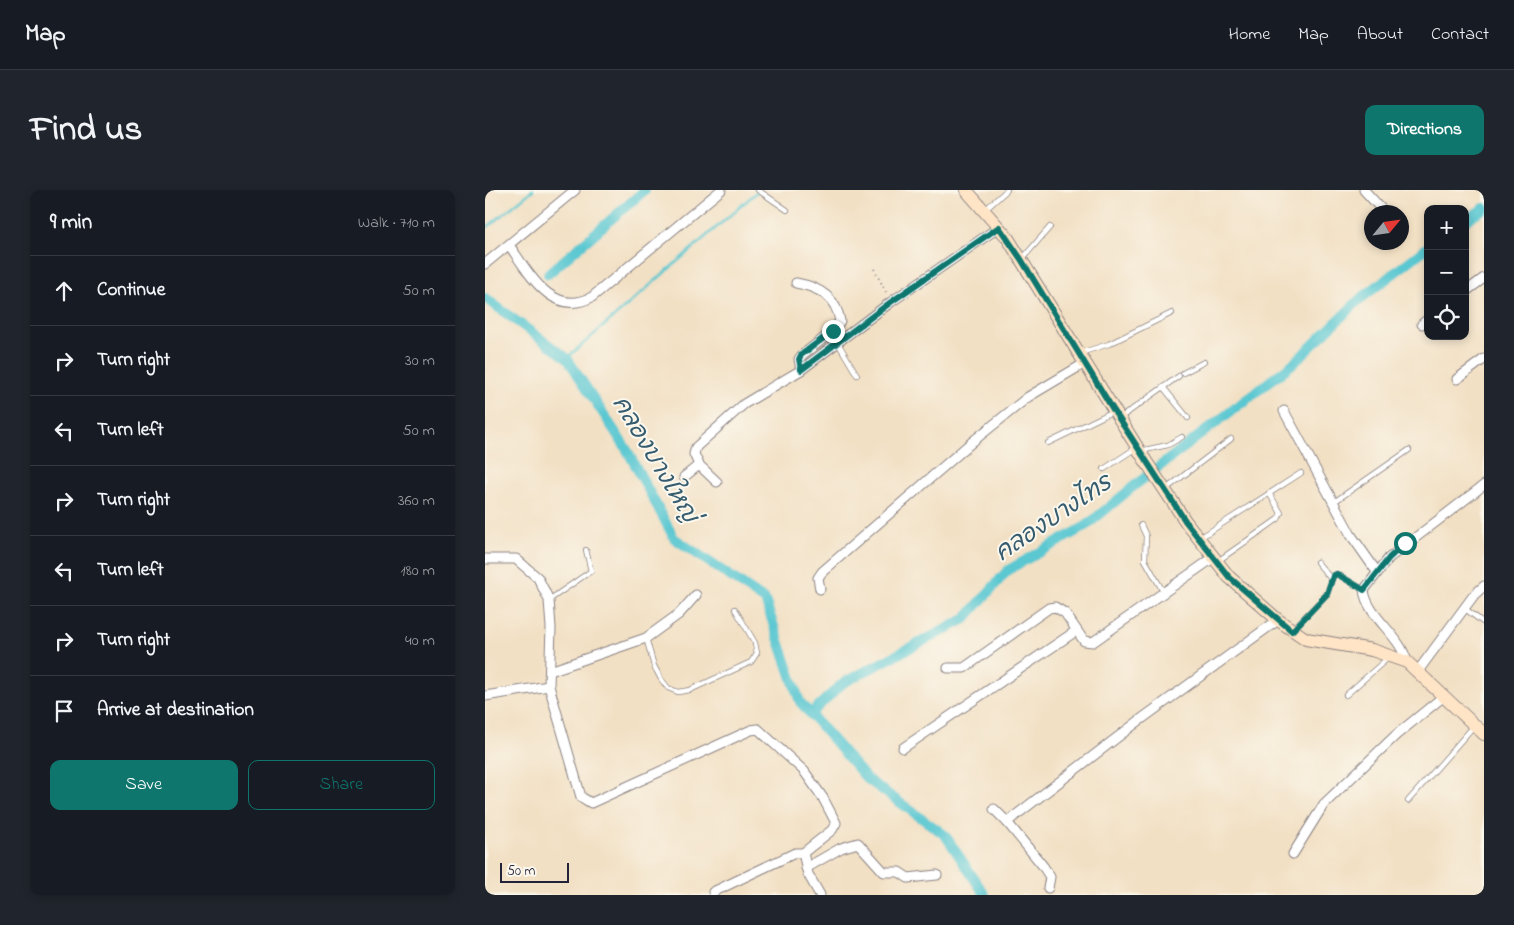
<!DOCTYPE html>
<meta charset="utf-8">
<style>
:root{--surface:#171b24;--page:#20242c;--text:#f1f3f6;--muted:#9ea1a6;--line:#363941;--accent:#0f766e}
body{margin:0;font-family:"Indie Flower","Playpen Sans Thai",sans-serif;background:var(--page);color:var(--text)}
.controls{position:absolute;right:15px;top:15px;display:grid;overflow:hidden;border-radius:10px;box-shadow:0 2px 8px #0003}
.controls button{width:45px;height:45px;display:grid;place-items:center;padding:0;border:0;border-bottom:1px solid var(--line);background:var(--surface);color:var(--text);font:25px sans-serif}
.compass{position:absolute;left:879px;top:15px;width:45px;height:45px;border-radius:50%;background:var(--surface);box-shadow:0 2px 8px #0003;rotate:61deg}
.scale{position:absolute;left:15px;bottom:12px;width:69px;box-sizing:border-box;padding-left:5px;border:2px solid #22223b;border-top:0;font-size:14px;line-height:18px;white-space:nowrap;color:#22223b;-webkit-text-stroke:4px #fbf7ec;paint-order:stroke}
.stop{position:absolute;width:15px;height:15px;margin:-11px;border:4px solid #0f766e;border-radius:50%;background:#fff}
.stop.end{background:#0f766e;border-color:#fff;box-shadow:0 1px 5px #0008}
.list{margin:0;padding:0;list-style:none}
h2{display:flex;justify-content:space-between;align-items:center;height:65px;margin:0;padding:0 20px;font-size:21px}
h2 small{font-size:16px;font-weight:400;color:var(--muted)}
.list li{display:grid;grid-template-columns:32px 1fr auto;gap:15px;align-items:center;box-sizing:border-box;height:70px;padding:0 20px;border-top:1px solid var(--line)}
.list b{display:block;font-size:19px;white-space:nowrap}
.list em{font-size:16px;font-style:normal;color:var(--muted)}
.actions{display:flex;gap:10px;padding:15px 20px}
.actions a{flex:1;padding:11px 0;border:1px solid var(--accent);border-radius:10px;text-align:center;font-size:18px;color:var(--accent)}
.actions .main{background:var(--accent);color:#fff}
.icon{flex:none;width:28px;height:28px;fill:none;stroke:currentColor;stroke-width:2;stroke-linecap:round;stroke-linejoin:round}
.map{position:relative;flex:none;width:999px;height:705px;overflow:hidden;border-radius:10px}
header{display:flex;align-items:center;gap:30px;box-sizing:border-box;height:70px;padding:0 25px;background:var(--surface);border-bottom:1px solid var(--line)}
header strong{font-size:24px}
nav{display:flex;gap:28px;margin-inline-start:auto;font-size:18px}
.intro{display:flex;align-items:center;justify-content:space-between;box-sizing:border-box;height:120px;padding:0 30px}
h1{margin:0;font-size:35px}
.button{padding:12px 22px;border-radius:10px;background:var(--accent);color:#fff;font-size:18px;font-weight:700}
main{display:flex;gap:30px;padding:0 30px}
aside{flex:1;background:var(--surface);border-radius:10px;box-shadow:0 2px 8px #0003}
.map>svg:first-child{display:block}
</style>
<header>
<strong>Map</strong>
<nav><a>Home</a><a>Map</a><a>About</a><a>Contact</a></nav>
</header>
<div class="intro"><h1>Find us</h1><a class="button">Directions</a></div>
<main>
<aside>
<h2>9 min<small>Walk · 710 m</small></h2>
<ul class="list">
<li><svg class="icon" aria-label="ahead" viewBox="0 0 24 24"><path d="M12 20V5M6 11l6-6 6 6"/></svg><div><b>Continue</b></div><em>50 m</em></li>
<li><svg class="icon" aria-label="right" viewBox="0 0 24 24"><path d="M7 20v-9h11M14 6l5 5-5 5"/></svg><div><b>Turn right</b></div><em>30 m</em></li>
<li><svg class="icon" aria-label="left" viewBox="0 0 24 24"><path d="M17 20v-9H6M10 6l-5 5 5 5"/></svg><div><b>Turn left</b></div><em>50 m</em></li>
<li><svg class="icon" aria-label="right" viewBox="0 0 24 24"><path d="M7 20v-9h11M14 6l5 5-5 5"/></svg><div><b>Turn right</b></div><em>360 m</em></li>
<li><svg class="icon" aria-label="left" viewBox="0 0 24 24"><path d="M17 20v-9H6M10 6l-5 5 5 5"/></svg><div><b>Turn left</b></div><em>180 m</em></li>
<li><svg class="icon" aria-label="right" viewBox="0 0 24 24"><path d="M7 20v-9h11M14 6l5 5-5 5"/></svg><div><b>Turn right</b></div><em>40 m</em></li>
<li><svg class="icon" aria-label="arrive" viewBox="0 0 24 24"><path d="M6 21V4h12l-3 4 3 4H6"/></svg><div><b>Arrive at destination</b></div></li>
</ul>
<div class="actions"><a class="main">Save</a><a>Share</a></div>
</aside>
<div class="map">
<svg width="999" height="705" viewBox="0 0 999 705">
<rect width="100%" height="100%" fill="#fbf7ec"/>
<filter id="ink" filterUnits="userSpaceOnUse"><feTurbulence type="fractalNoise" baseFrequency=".02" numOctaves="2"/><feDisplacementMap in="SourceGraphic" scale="10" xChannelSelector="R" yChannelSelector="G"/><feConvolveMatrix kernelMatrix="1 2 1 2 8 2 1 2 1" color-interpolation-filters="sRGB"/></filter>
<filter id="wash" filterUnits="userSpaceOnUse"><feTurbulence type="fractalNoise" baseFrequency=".0096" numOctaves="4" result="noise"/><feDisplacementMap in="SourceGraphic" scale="20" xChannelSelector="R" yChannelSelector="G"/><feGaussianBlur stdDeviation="1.12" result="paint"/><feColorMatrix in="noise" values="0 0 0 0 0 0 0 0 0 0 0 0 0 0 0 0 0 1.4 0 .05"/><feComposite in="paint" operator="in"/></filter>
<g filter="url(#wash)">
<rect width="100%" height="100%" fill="#f2e0c4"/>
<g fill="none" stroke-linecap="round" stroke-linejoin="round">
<!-- stream -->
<g stroke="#5ac7d1" stroke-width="2.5">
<path d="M0,39L48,0"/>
<path d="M82,168L273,1"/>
</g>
<!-- canal -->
<g stroke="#5ac7d1" stroke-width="10">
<path d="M980,31L999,18"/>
<path d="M63,84L160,0"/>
<path d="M0,108L82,168L142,260L189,348L280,410L315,512L382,589L460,645L500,705"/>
<path d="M325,524L358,493L480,429L523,380L601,336L649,296L810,172L874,110L943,57"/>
</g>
</g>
</g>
<g filter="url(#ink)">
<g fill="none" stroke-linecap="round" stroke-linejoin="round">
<defs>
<g id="lane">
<path d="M273,0L302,20"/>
<path d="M501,19L522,0"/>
<path d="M538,68L565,37"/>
<path d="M353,153L372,185"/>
<path d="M595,163L624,154L687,123"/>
<path d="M698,183L719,172"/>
<path d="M678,197L703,228"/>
<path d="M635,228L694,186"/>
<path d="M563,253L629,221"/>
<path d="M655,261L683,255L697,247"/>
<path d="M619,279L651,258"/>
<path d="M681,299L746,249"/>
<path d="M849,312L924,260"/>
<path d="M656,335L661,346L660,370L679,403"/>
<path d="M715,348L816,283"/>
<path d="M733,371L793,329L796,323L784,303"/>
<path d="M832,372L846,389"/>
<path d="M64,410L106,381L101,360"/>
<path d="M979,418L999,433"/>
<path d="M809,438L842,404L848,386L852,384L879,400"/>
<path d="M161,448L169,476L176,489L183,498L193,502L205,500L266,472L272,463L270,453L250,419"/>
<path d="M861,505L903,468"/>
<path d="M923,611L988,537"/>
</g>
<g id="street">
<path d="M879,0L899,22"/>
<path d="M24,55C44,83 67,128 107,107L236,0"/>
<path d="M0,74L90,0"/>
<path d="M311,93C334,97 351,107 355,131L348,141L317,165L314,169L316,180"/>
<path d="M980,102L999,88"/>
<path d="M937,134L943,129"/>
<path d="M972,189L999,169"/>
<path d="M799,221L866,345L892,382"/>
<path d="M214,275L232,292"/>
<path d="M199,287L214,275L209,264L211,257L259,214L316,180L406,112L514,37"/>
<path d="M0,369H31L53,388L64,410L66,438L64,496L96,607L106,613L266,540L273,539L319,581L338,608L351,633L347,640L318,663L323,684L335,705"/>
<path d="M335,399L333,388L337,382L487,252L543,207L600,173"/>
<path d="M922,472C915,444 882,427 879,400L904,368L999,295"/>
<path d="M463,478H479L564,418L570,417L580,423L599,451L608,452L728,368"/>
<path d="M65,481L161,448L194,424L211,405"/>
<path d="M933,481L989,405L999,396"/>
<path d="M0,506L64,496"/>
<path d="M418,558L591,441"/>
<path d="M509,619L522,632L655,530L793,430"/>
<path d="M522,632L558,676L565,687L563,698"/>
<path d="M808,664L839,614L911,545L959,506"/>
<path d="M321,678L356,658L373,653L399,682H414L423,688L452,685"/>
<path d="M228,702L310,663H318"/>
</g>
<path id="secondary" d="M481,0L522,47L660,270L701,332L744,387L793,430L821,449L887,460L922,472L999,544"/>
</defs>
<!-- lane casing -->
<use href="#lane" stroke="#8a8180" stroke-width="6"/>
<!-- street casing -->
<use href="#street" stroke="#8a8180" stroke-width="11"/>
<!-- secondary casing -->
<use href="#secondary" stroke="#8a8180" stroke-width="14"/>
<!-- path -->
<path stroke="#8a8180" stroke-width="2" stroke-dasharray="1 4" stroke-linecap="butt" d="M389,79L402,104"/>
<!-- lane -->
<use href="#lane" stroke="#fff" stroke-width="4.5"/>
<!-- street -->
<use href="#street" stroke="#fff" stroke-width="9"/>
<!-- secondary -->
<use href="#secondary" stroke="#ffe4c6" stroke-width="12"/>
</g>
</g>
<g fill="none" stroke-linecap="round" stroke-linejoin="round" filter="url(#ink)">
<!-- route -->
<path stroke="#0f766e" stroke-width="6" d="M348,141L316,165L314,169L316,180L406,112L514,37L536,69L629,221L701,332L744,387L807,441L842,404L848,386L852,384L879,400L904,368L920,353"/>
</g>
<g text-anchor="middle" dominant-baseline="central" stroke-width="4" stroke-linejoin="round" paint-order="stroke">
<!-- water labels -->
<g font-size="24" font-style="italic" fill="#365c70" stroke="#fbf7ec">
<text transform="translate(169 270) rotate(59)">คลองบางใหญ่</text>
<text transform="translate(569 329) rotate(-34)">คลองบางไทร</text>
</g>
</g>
</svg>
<div class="controls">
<button>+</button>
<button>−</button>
<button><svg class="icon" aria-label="locate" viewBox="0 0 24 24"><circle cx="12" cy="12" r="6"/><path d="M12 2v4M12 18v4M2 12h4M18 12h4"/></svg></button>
</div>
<svg class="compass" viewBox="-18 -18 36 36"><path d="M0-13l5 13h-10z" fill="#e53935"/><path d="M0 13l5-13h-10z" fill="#9ea1a6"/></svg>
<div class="scale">50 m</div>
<div class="stop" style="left:920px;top:353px"></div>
<div class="stop end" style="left:348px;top:141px"></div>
</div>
</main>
